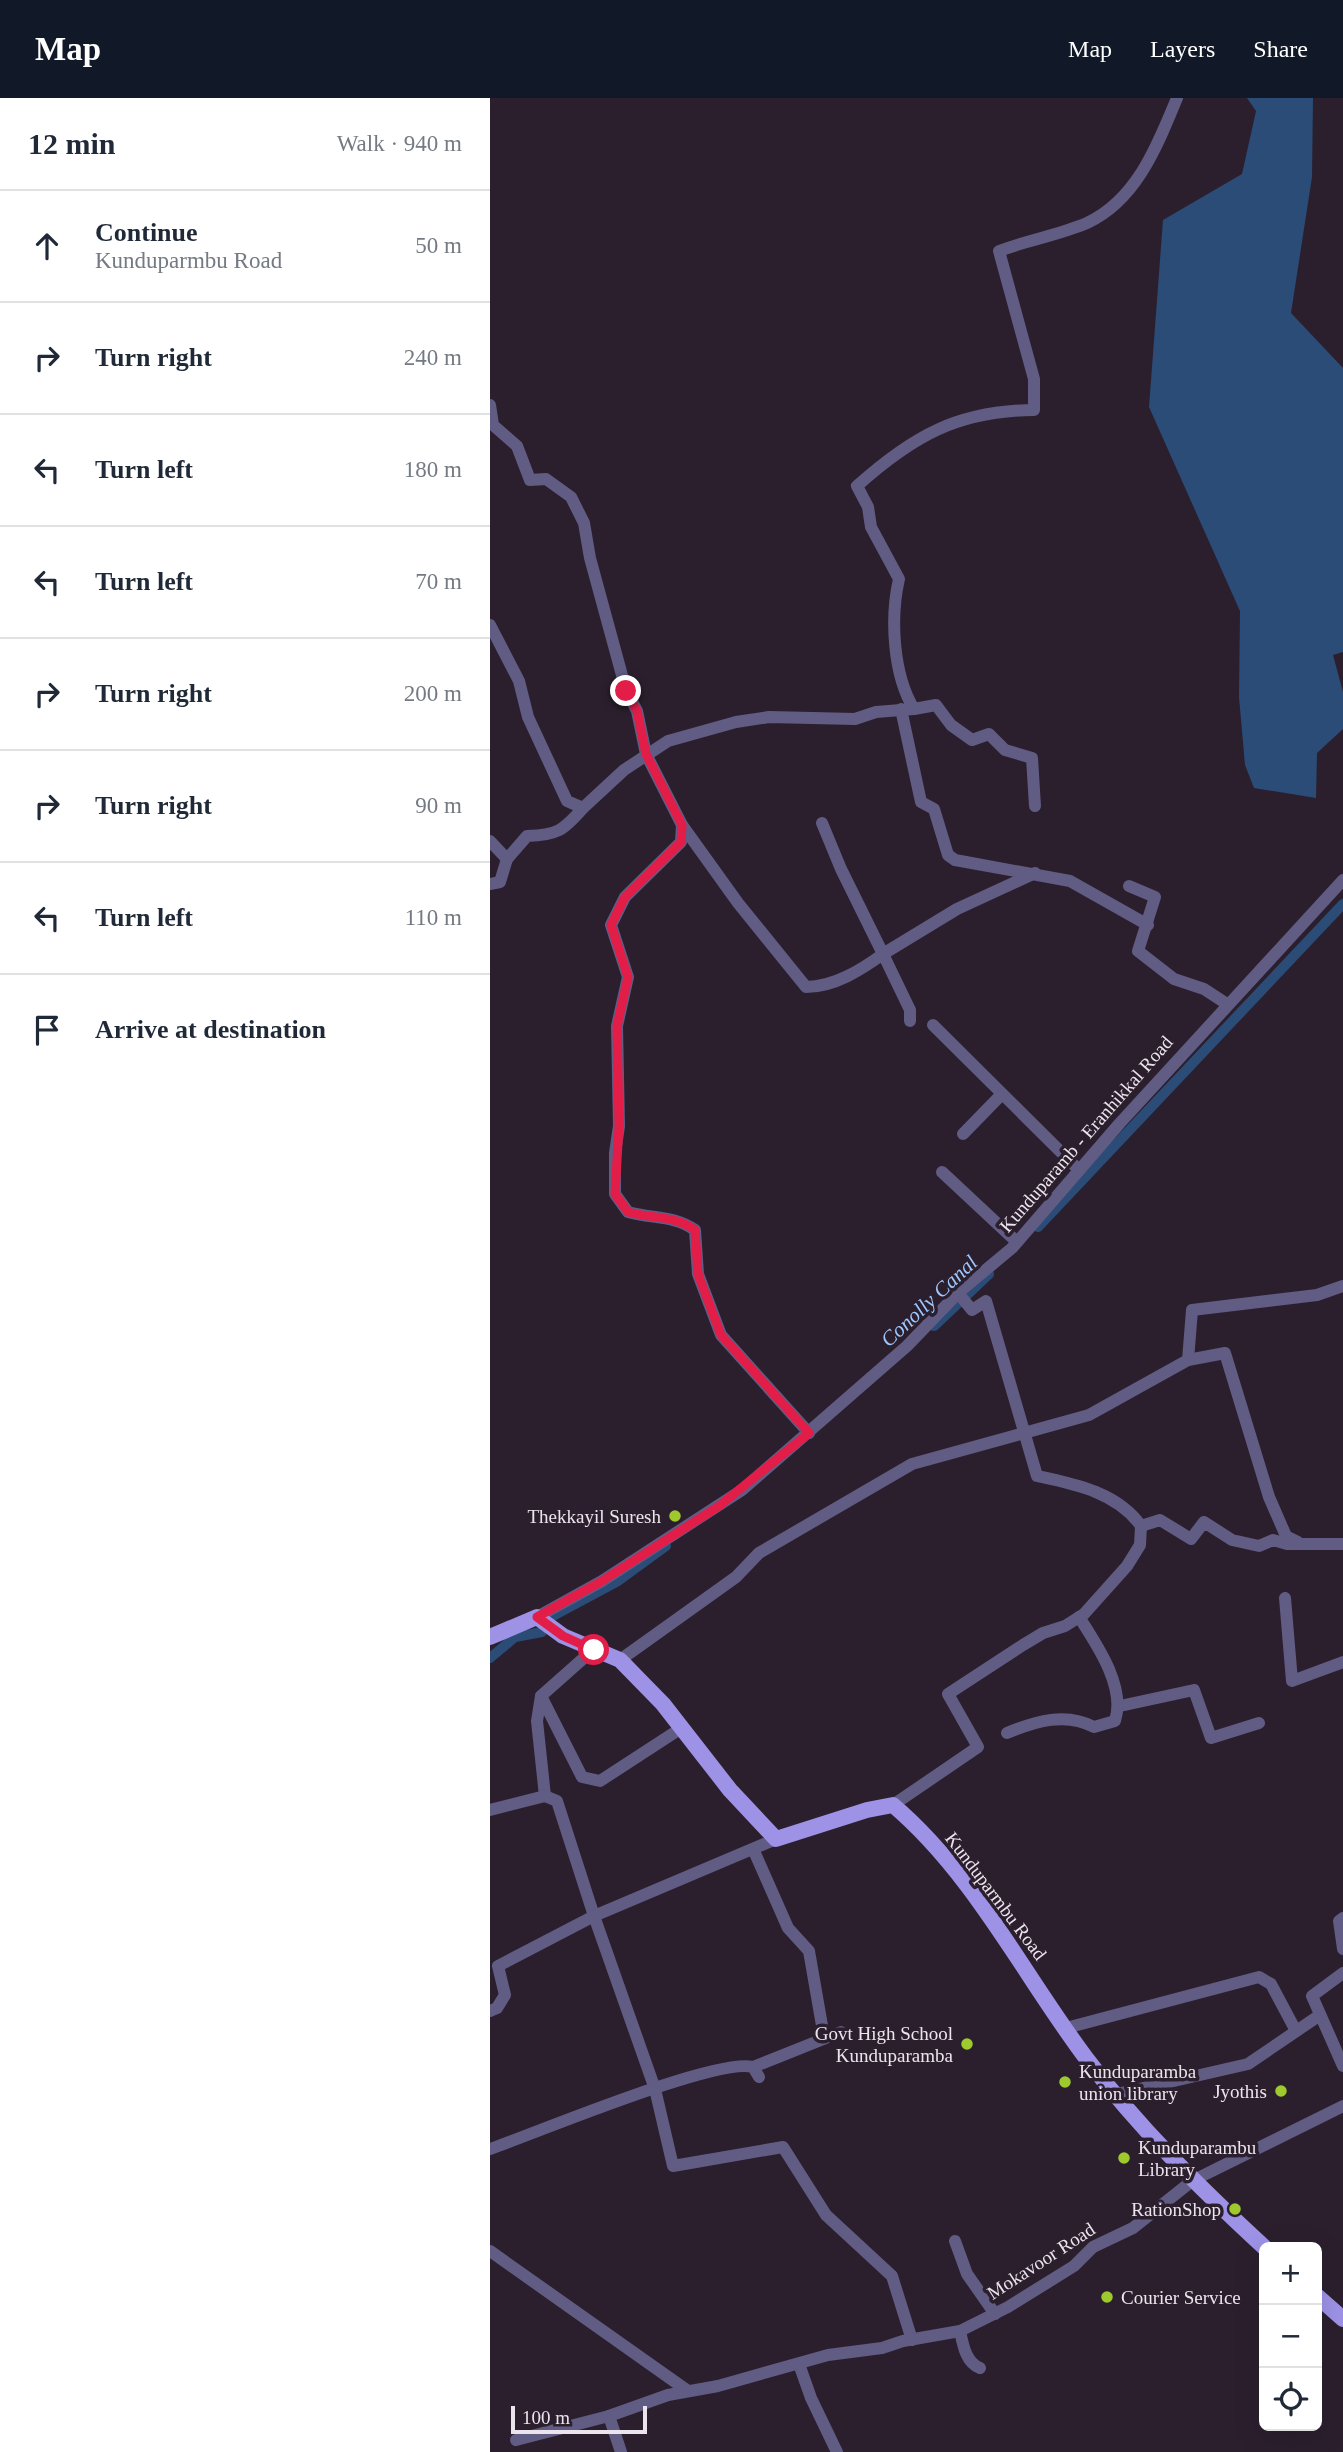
<!DOCTYPE html>
<meta charset="utf-8">
<style>
:root{--surface:#fff;--page:#f2f2f3;--text:#1f2937;--muted:#747a83;--line:#e0e1e3;--accent:#111827}
body{margin:0;font-family:"Times New Roman",serif;background:var(--page);color:var(--text)}
.controls{position:absolute;right:21px;bottom:21px;display:grid;overflow:hidden;border-radius:10px;box-shadow:0 7px 28px #0002}
.controls button{width:63px;height:63px;display:grid;place-items:center;padding:0;border:0;border-bottom:2px solid var(--line);background:var(--surface);color:var(--text);font:35px sans-serif}
.scale{position:absolute;left:21px;bottom:18px;width:136px;box-sizing:border-box;padding-left:7px;border:4px solid #ece4ed;border-top:0;font-size:19px;line-height:24px;white-space:nowrap;color:#ece4ed;-webkit-text-stroke:5px #2b1f2d;paint-order:stroke}
.stop{position:absolute;width:21px;height:21px;margin:-16px;border:5px solid #e11d48;border-radius:50%;background:#fff}
.stop.end{background:#e11d48;border-color:#fff;box-shadow:0 2px 7px #0008}
.list{margin:0;padding:0;list-style:none}
h2{display:flex;justify-content:space-between;align-items:center;height:91px;margin:0;padding:0 28px;font-size:30px}
h2 small{font-size:23px;font-weight:400;color:var(--muted)}
.list li{display:grid;grid-template-columns:46px 1fr auto;gap:21px;align-items:center;box-sizing:border-box;height:112px;padding:0 28px;border-top:2px solid var(--line)}
.list b{display:block;font-size:26px;white-space:nowrap}
.list p{margin:0;font-size:23px;white-space:nowrap;color:var(--muted)}
.list em{font-size:23px;font-style:normal;color:var(--muted)}
.icon{flex:none;width:38px;height:38px;fill:none;stroke:currentColor;stroke-width:2;stroke-linecap:round;stroke-linejoin:round}
.map{position:relative;flex:none;width:853px;height:2354px;overflow:hidden}
header{display:flex;align-items:center;gap:42px;box-sizing:border-box;height:98px;padding:0 35px;background:var(--accent);color:#fff}
header strong{font-size:33px}
nav{display:flex;gap:38px;margin-inline-start:auto;font-size:24px}
main{display:flex}
aside{flex:1;background:var(--surface)}
.map>svg:first-child{display:block}
</style>
<header>
<strong>Map</strong>
<nav><a>Map</a><a>Layers</a><a>Share</a></nav>
</header>
<main>
<aside>
<h2>12 min<small>Walk · 940 m</small></h2>
<ul class="list">
<li><svg class="icon" aria-label="ahead" viewBox="0 0 24 24"><path d="M12 20V5M6 11l6-6 6 6"/></svg><div><b>Continue</b><p>Kunduparmbu Road</p></div><em>50 m</em></li>
<li><svg class="icon" aria-label="right" viewBox="0 0 24 24"><path d="M7 20v-9h11M14 6l5 5-5 5"/></svg><div><b>Turn right</b></div><em>240 m</em></li>
<li><svg class="icon" aria-label="left" viewBox="0 0 24 24"><path d="M17 20v-9H6M10 6l-5 5 5 5"/></svg><div><b>Turn left</b></div><em>180 m</em></li>
<li><svg class="icon" aria-label="left" viewBox="0 0 24 24"><path d="M17 20v-9H6M10 6l-5 5 5 5"/></svg><div><b>Turn left</b></div><em>70 m</em></li>
<li><svg class="icon" aria-label="right" viewBox="0 0 24 24"><path d="M7 20v-9h11M14 6l5 5-5 5"/></svg><div><b>Turn right</b></div><em>200 m</em></li>
<li><svg class="icon" aria-label="right" viewBox="0 0 24 24"><path d="M7 20v-9h11M14 6l5 5-5 5"/></svg><div><b>Turn right</b></div><em>90 m</em></li>
<li><svg class="icon" aria-label="left" viewBox="0 0 24 24"><path d="M17 20v-9H6M10 6l-5 5 5 5"/></svg><div><b>Turn left</b></div><em>110 m</em></li>
<li><svg class="icon" aria-label="arrive" viewBox="0 0 24 24"><path d="M6 21V4h12l-3 4 3 4H6"/></svg><div><b>Arrive at destination</b></div></li>
</ul>
</aside>
<div class="map">
<svg width="853" height="2354" viewBox="0 0 853 2354">
<rect width="100%" height="100%" fill="#2b1f2d"/>
<!-- water -->
<path fill="#2b4c77" d="M757,0H823L822,79L801,215L853,270V554L843,557L853,594V631L827,655L826,700L764,690L755,667L749,599L750,513L659,309L673,122L752,76L766,13Z"/>
<g fill="none" stroke-linecap="round" stroke-linejoin="round">
<!-- canal -->
<g stroke="#2b4c77" stroke-width="10">
<path d="M548,1129L853,806"/>
<path d="M444,1228L499,1176"/>
<path d="M0,1560L25,1539L52,1534L57,1521L128,1483L176,1448"/>
</g>
<!-- minor -->
<g stroke="#605c84" stroke-width="12">
<path d="M0,307L3,327L27,348L40,382L56,381L81,399L94,425L100,460L136,592L147,613L156,656L192,727L191,744L135,799L121,827L138,879L127,928L129,1028L125,1055V1096L138,1114C163,1121 184,1117 205,1132L208,1176L231,1237L319,1335"/>
<path d="M0,527L29,583L38,619L77,703L93,710L134,672L178,643L246,624L279,619L365,621L386,614L424,611C403,577 400,520 409,481L381,429L378,409L367,388C423,338 467,313 544,312V281L509,153C538,142 569,137 597,125C647,102 668,46 687,0"/>
<path d="M411,611L431,704L444,711L458,757L465,762L580,783L658,827"/>
<path d="M424,611L446,607L461,627L482,642L499,636L515,652L542,660L545,708"/>
<path d="M332,725L351,771L393,856L467,811L545,775"/>
<path d="M192,727L248,805L316,889C344,889 371,872 393,856L420,912V923"/>
<path d="M0,743L17,761"/>
<path d="M0,786L10,784L17,761L37,738C67,737 73,733 93,710"/>
<path d="M639,788L665,799L648,853L684,881L714,891L737,906"/>
<path d="M443,927L589,1072"/>
<path d="M473,1036L512,996"/>
<path d="M452,1074L527,1144"/>
<path d="M468,1195L482,1212L496,1203L547,1378C584,1386 627,1394 651,1428L670,1422L701,1441L714,1424L742,1442L769,1448L783,1442L797,1446H853"/>
<path d="M698,1262L735,1255L779,1399L796,1438L808,1444"/>
<path d="M795,1500L802,1583L853,1564"/>
<path d="M47,1519L112,1483L252,1392L417,1248L468,1195L522,1150L630,1025L853,782"/>
<path d="M130,1562L246,1479L269,1455L422,1366L599,1317L698,1262L702,1212L827,1197L853,1188"/>
<path d="M51,1598L92,1679L110,1683L193,1629"/>
<path d="M630,1608L704,1592L721,1640L769,1625"/>
<path d="M517,1635C546,1623 576,1614 604,1629L625,1623C636,1589 607,1547 589,1519"/>
<path d="M55,1698L47,1623L51,1598L104,1551"/>
<path d="M403,1707L488,1649L458,1596L533,1547L553,1535L575,1528L594,1516L637,1468L650,1447L651,1428"/>
<path d="M0,1712L55,1698L67,1703L104,1818L165,1991L183,2068L293,2049L336,2117L402,2178L422,2242"/>
<path d="M264,1753L298,1830L319,1853L334,1939"/>
<path d="M853,1820L849,1823L853,1851"/>
<path d="M853,1875L822,1898L853,1968"/>
<path d="M0,1913L7,1910L15,1897L8,1868L104,1818L286,1741"/>
<path d="M576,1930L769,1879L781,1886L806,1933"/>
<path d="M263,1969L351,1934"/>
<path d="M627,1996L758,1966L830,1917"/>
<path d="M0,2051C46,2035 227,1959 263,1969L269,1979"/>
<path d="M465,2143L477,2176L505,2216"/>
<path d="M0,2153L198,2293"/>
<path d="M470,2233C473,2247 476,2265 490,2270"/>
<path d="M309,2266L321,2300L347,2354"/>
<path d="M26,2342L119,2318"/>
<path d="M131,2354L119,2318L178,2297L228,2288L338,2257L392,2250L413,2243L470,2233L518,2209L584,2168L603,2149L643,2130L702,2083L853,2008"/>
</g>
<!-- major -->
<g stroke="#9d92e6" stroke-width="16">
<path d="M0,1539L47,1519L73,1538L130,1562L173,1606L240,1692L286,1741L377,1712L403,1707C484,1776 533,1876 596,1960C648,2029 711,2091 774,2149"/>
<path d="M827,2198L853,2221"/>
</g>
</g>
<g fill="none" stroke-linecap="round" stroke-linejoin="round">
<!-- route -->
<path stroke="#e11d48" stroke-width="9" d="M104,1552L73,1538L47,1519L112,1483L229,1408L319,1335L231,1237L208,1176L205,1132C184,1117 163,1121 138,1114L125,1096L129,1028L127,928L138,879L121,827L135,799L191,744L192,727L156,656L147,613L136,593"/>
</g>
<!-- markers -->
<g fill="#9eca2e" stroke="#2b1f2d" stroke-width="2.5">
<circle cx="185" cy="1418" r="7"/>
<circle cx="477" cy="1946" r="7"/>
<circle cx="575" cy="1984" r="7"/>
<circle cx="791" cy="1993" r="7"/>
<circle cx="634" cy="2060" r="7"/>
<circle cx="745" cy="2111" r="7"/>
<circle cx="617" cy="2199" r="7"/>
</g>
<g text-anchor="middle" dominant-baseline="central" stroke-width="7" stroke-linejoin="round" paint-order="stroke">
<!-- street labels -->
<g font-size="19" fill="#ece4ed" stroke="#2b1f2d">
<text transform="translate(596 1036) rotate(-49)">Kunduparamb - Eranhikkal Road</text>
<text transform="translate(506 1798) rotate(53)">Kunduparmbu Road</text>
<text transform="translate(551 2163) rotate(-33)">Mokavoor Road</text>
</g>
<!-- poi labels -->
<g font-size="19" fill="#ece4ed" stroke="#2b1f2d" text-anchor="end">
<text x="171" y="1418">Thekkayil Suresh</text>
<text x="463" y="1935">Govt High School<tspan x="463" dy="22">Kunduparamba</tspan></text>
<text x="589" y="1973" text-anchor="start">Kunduparamba<tspan x="589" dy="22">union library</tspan></text>
<text x="777" y="1993">Jyothis</text>
<text x="648" y="2049" text-anchor="start">Kunduparambu<tspan x="648" dy="22">Library</tspan></text>
<text x="731" y="2111">RationShop</text>
<text x="631" y="2199" text-anchor="start">Courier Service</text>
</g>
<!-- water labels -->
<g font-size="21" font-style="italic" fill="#9dc7fe" stroke="#2b1f2d">
<text transform="translate(439 1203) rotate(-43)">Conolly Canal</text>
</g>
</g>
</svg>
<div class="controls">
<button>+</button>
<button>−</button>
<button><svg class="icon" aria-label="locate" viewBox="0 0 24 24"><circle cx="12" cy="12" r="6"/><path d="M12 2v4M12 18v4M2 12h4M18 12h4"/></svg></button>
</div>
<div class="scale">100 m</div>
<div class="stop" style="left:104px;top:1552px"></div>
<div class="stop end" style="left:136px;top:593px"></div>
</div>
</main>
